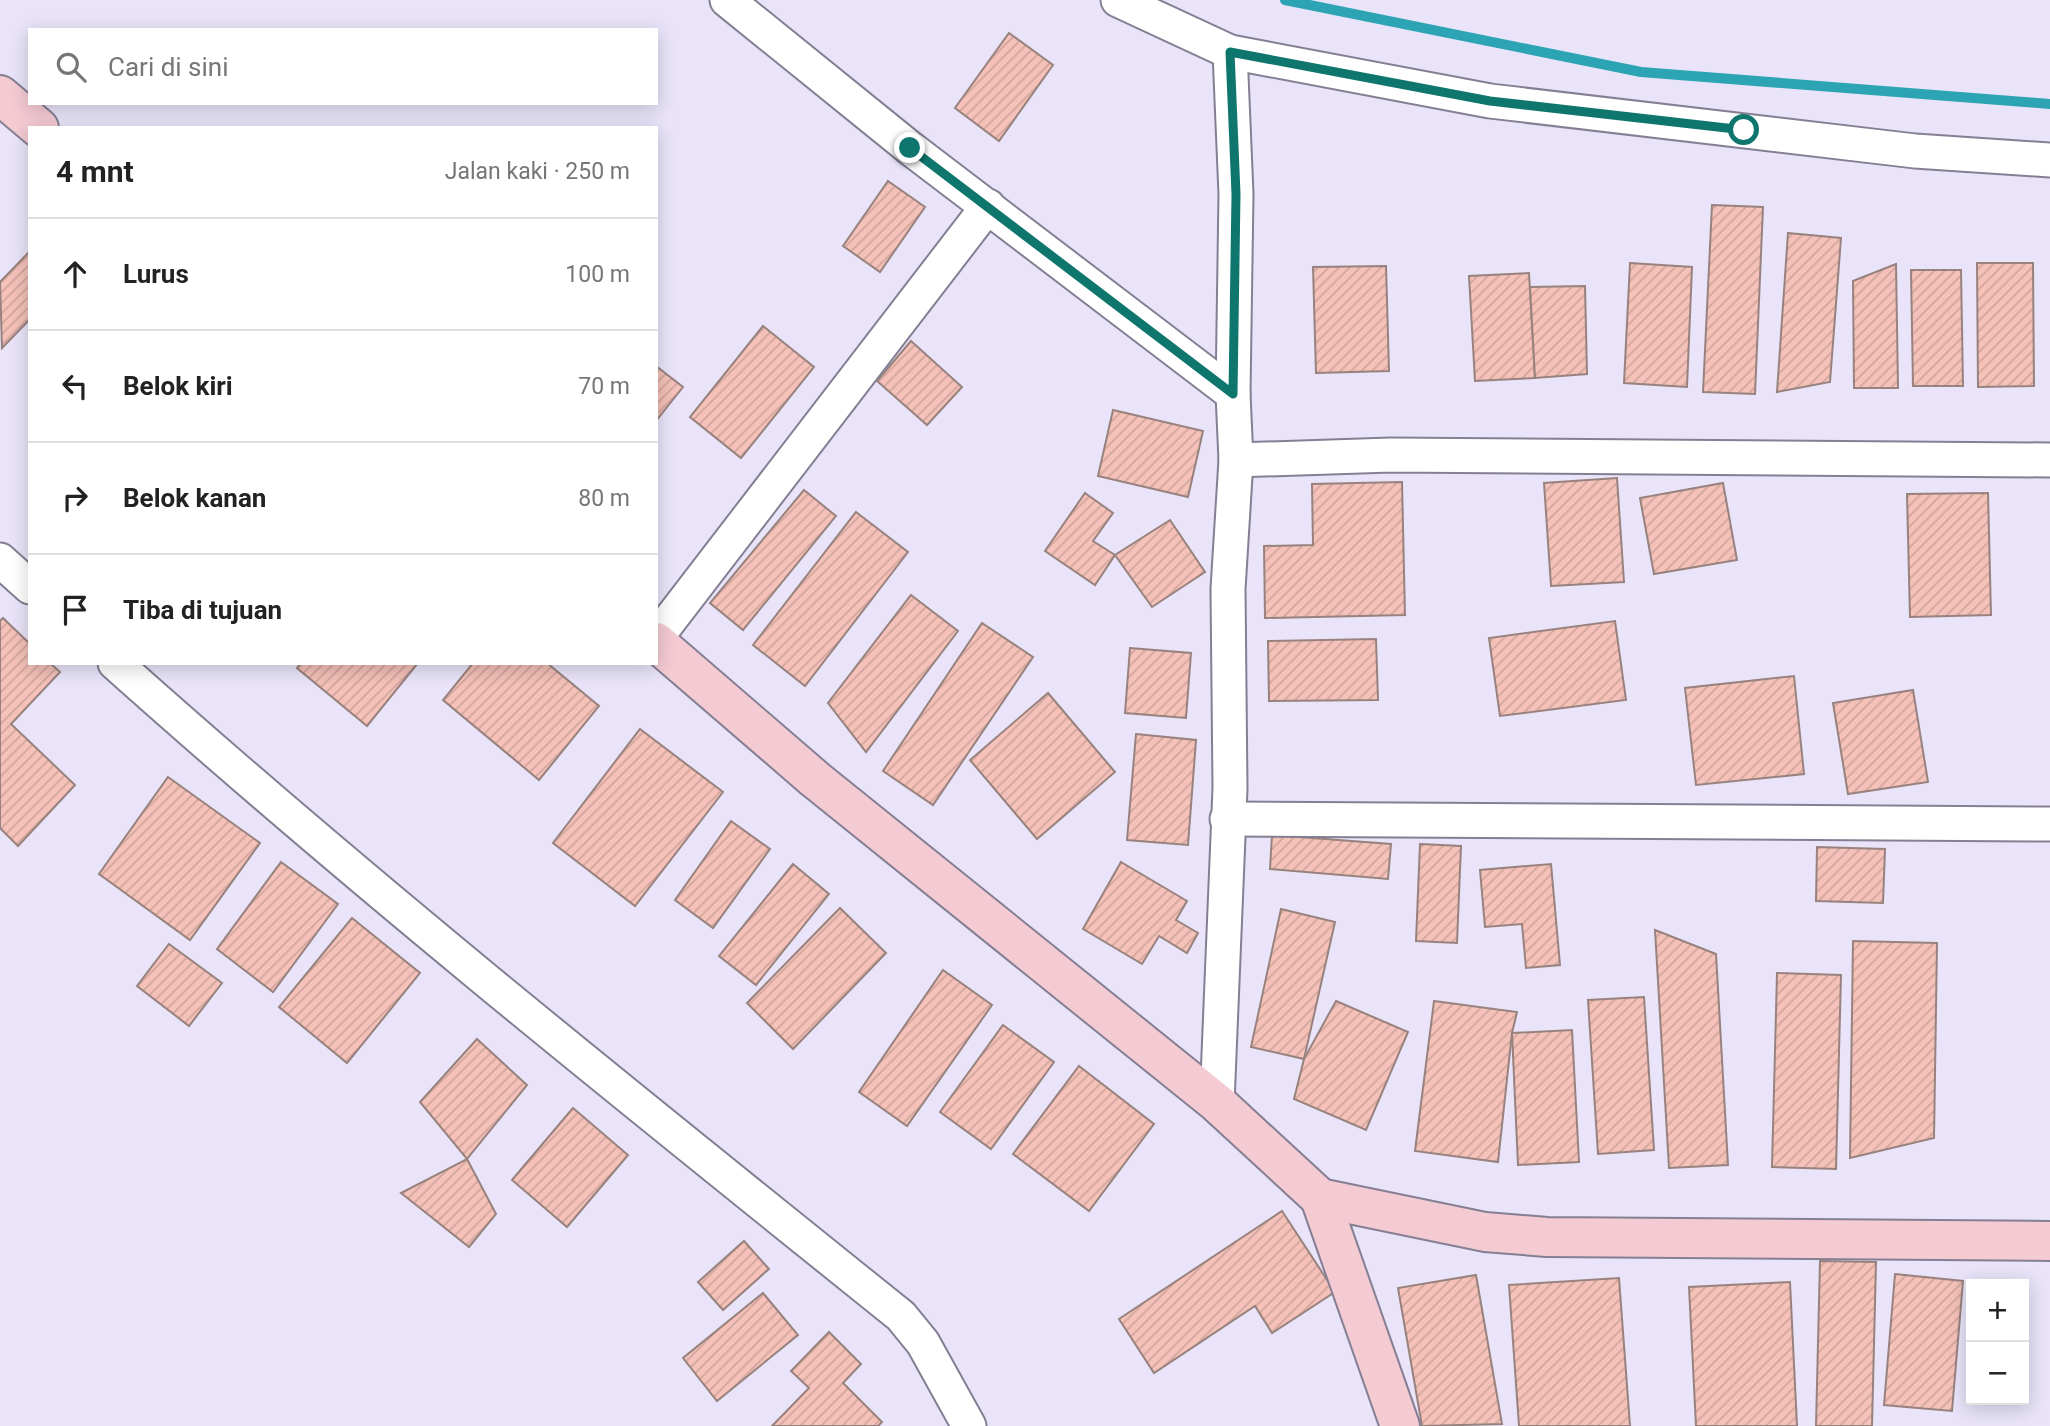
<!DOCTYPE html>
<html lang="id">
<meta charset="utf-8">
<style>
:root{--surface:#fff;--page:#f6f6f6;--text:#222;--muted:#767676;--line:#e0e0e0}
body{margin:0;font-family:Roboto,sans-serif;background:var(--page);color:var(--text)}
.controls{position:absolute;right:21px;bottom:21px;display:grid;overflow:hidden;border-radius:0px;box-shadow:0 4px 18px #0003}
.controls button{width:63px;height:63px;display:grid;place-items:center;padding:0;border:0;border-bottom:2px solid var(--line);background:var(--surface);color:var(--text);font:35px sans-serif}
.stop{position:absolute;width:21px;height:21px;margin:-16px;border:5px solid #0f766e;border-radius:50%;background:#fff}
.stop.end{background:#0f766e;border-color:#fff;box-shadow:0 2px 7px #0008}
.list{margin:0;padding:0;list-style:none}
h2{display:flex;justify-content:space-between;align-items:center;height:91px;margin:0;padding:0 28px;font-size:30px}
h2 small{font-size:23px;font-weight:400;color:var(--muted)}
.list li{display:grid;grid-template-columns:46px 1fr auto;gap:21px;align-items:center;box-sizing:border-box;height:112px;padding:0 28px;border-top:2px solid var(--line)}
.list b{display:block;font-size:26px;white-space:nowrap}
.list em{font-size:23px;font-style:normal;color:var(--muted)}
.icon{flex:none;width:38px;height:38px;fill:none;stroke:currentColor;stroke-width:2;stroke-linecap:round;stroke-linejoin:round}
.map{position:relative;flex:none;width:2050px;height:1426px;overflow:hidden}
.search{position:absolute;background:var(--surface);box-shadow:0 4px 18px #0003;left:28px;top:28px;width:630px;height:77px;display:flex;align-items:center;gap:18px;box-sizing:border-box;padding:0 24px;border-radius:0px;color:var(--muted);font-size:26px}
.panel{position:absolute;background:var(--surface);box-shadow:0 4px 18px #0003;left:28px;top:126px;width:630px;height:539px;border-radius:0px}
.map>svg:first-child{display:block}
</style>
<div class="map">
<svg width="2050" height="1426" viewBox="0 0 2050 1426">
<defs>
<pattern id="building-hatch" width="6" height="6" patternUnits="userSpaceOnUse" patternTransform="scale(1.75)"><rect width="6" height="6" fill="#f5c1b8"/><path d="M-1 1l2-2M0 6l6-6M5 7l2-2" fill="none" stroke="#d1a59d"/></pattern>
</defs>
<rect width="100%" height="100%" fill="#e9e4f9"/>
<g fill="none" stroke-linecap="round" stroke-linejoin="round">
<!-- stream -->
<path stroke="#2da4b3" stroke-width="10" d="M1285,0L1641,72L2050,104"/>
</g>
<!-- building -->
<g fill="url(#building-hatch)" stroke="#98827e" stroke-width="2">
<path d="M1009,33L1053,65L999,141L955,108Z"/>
<path d="M888,181L925,207L880,272L843,246Z"/>
<path d="M1712,205L1763,207L1755,394L1703,392Z"/>
<path d="M1788,233L1841,238L1830,382L1777,392Z"/>
<path d="M30,251V319L2,348L0,282Z"/>
<path d="M1630,263L1692,267L1687,387L1624,383Z"/>
<path d="M1977,263H2033L2034,386L1978,387Z"/>
<path d="M1896,264L1898,388H1854L1853,281Z"/>
<path d="M1386,266L1389,371L1316,373L1313,267Z"/>
<path d="M1911,270H1961L1963,386H1913Z"/>
<path d="M1529,273L1535,378L1475,381L1469,276Z"/>
<path d="M1585,286L1587,374L1535,378L1530,287Z"/>
<path d="M763,326L814,367L741,458L690,417Z"/>
<path d="M911,341L962,387L927,425L877,381Z"/>
<path d="M656,366L683,387L656,421Z"/>
<path d="M1113,410L1203,431L1188,497L1098,476Z"/>
<path d="M1617,478L1624,582L1551,586L1544,483Z"/>
<path d="M1402,482L1405,615L1265,618L1264,546L1313,545L1312,484Z"/>
<path d="M1723,483L1737,560L1654,574L1640,498Z"/>
<path d="M804,490L836,516L743,630L710,603Z"/>
<path d="M1085,493L1113,513L1093,541L1115,555L1095,585L1045,551Z"/>
<path d="M1988,493L1991,615L1910,617L1907,494Z"/>
<path d="M856,512L908,552L805,686L753,645Z"/>
<path d="M1170,520L1205,572L1152,607L1115,555Z"/>
<path d="M911,595L958,631L866,752L828,703Z"/>
<path d="M3,618L30,644V663H50L60,672L11,724L75,785L18,846L0,828V621Z"/>
<path d="M1615,621L1626,700L1500,716L1489,638Z"/>
<path d="M982,623L1033,657L933,805L883,771Z"/>
<path d="M1376,639L1378,700L1269,701L1268,641Z"/>
<path d="M1130,648L1191,653L1186,718L1125,713Z"/>
<path d="M301,663H418L367,726L297,668Z"/>
<path d="M473,663H547L599,706L539,780L443,700Z"/>
<path d="M1794,676L1804,774L1696,785L1685,688Z"/>
<path d="M1913,690L1928,782L1848,794L1833,703Z"/>
<path d="M1048,693L1115,772L1037,839L970,760Z"/>
<path d="M640,729L723,792L635,906L553,843Z"/>
<path d="M1136,734L1196,740L1188,845L1127,840Z"/>
<path d="M168,777L260,843L190,940L99,874Z"/>
<path d="M731,821L770,849L713,928L675,900Z"/>
<path d="M1272,835L1391,844L1388,879L1270,869Z"/>
<path d="M1420,844L1461,846L1457,943L1416,941Z"/>
<path d="M1817,847L1885,849L1883,903L1816,901Z"/>
<path d="M281,862L338,904L273,992L217,949Z"/>
<path d="M1121,862L1187,901L1176,920L1198,933L1187,953L1159,936L1142,964L1083,929Z"/>
<path d="M793,864L829,894L756,985L719,956Z"/>
<path d="M1551,864L1560,965L1526,968L1522,924L1485,927L1480,870Z"/>
<path d="M840,908L886,953L793,1049L747,1003Z"/>
<path d="M1281,909L1335,922L1304,1059L1251,1047Z"/>
<path d="M352,918L420,973L347,1063L279,1007Z"/>
<path d="M1655,930L1716,954L1728,1165L1669,1168Z"/>
<path d="M1853,941L1937,943L1934,1138L1850,1158Z"/>
<path d="M169,944L222,983L189,1026L137,986Z"/>
<path d="M943,970L992,1005L907,1126L859,1092Z"/>
<path d="M1777,973L1841,975L1836,1169L1772,1167Z"/>
<path d="M1644,997L1654,1150L1598,1154L1588,1000Z"/>
<path d="M1336,1001L1408,1032L1366,1130L1294,1099L1304,1059Z"/>
<path d="M1434,1001L1517,1012L1512,1033L1498,1162L1415,1151Z"/>
<path d="M1003,1025L1054,1062L991,1149L940,1112Z"/>
<path d="M1572,1030L1579,1162L1518,1165L1512,1033Z"/>
<path d="M477,1039L527,1085L467,1159L420,1102Z"/>
<path d="M1079,1066L1154,1124L1089,1211L1013,1154Z"/>
<path d="M573,1108L628,1155L567,1227L512,1180Z"/>
<path d="M467,1159L496,1214L469,1247L401,1193Z"/>
<path d="M1282,1211L1335,1292L1272,1333L1255,1306L1154,1373L1119,1319Z"/>
<path d="M744,1241L769,1269L723,1310L698,1282Z"/>
<path d="M1820,1261L1876,1262L1872,1426H1816Z"/>
<path d="M1895,1274L1963,1281L1952,1411L1884,1405Z"/>
<path d="M1476,1275L1502,1424L1422,1426L1398,1288Z"/>
<path d="M1619,1278L1630,1426H1519L1509,1285Z"/>
<path d="M1790,1282L1797,1426H1696L1689,1287Z"/>
<path d="M763,1293L798,1335L717,1401L683,1358Z"/>
<path d="M829,1332L861,1364L843,1383L882,1422L878,1426H772L809,1388L791,1371Z"/>
</g>
<g fill="none" stroke-linecap="round" stroke-linejoin="round">
<defs>
<g id="minor">
<path d="M727,0L910,148L1233,394"/>
<path d="M1118,0L1230,52L1490,101L1915,151L2050,160"/>
<path d="M1236,460L1391,455L2050,460"/>
<path d="M0,560L30,587"/>
<path d="M656,638L988,206"/>
<path d="M115,663C369,890 636,1103 901,1316L923,1343L969,1426"/>
<path d="M1227,819L2050,824"/>
<path d="M1217,1103L1230,788L1228,589L1236,460L1233,394L1236,194L1230,52"/>
</g>
<g id="secondary">
<path d="M0,95L39,128"/>
<path d="M656,642L816,780L1217,1103L1320,1198L1485,1232L1547,1237L2050,1241"/>
<path d="M1320,1198L1400,1426"/>
</g>
</defs>
<!-- minor casing -->
<use href="#minor" stroke="#847f92" stroke-width="37"/>
<!-- secondary casing -->
<use href="#secondary" stroke="#847f92" stroke-width="42"/>
<!-- minor -->
<use href="#minor" stroke="#fff" stroke-width="33"/>
<!-- secondary -->
<use href="#secondary" stroke="#f4cad3" stroke-width="38"/>
</g>
<g fill="none" stroke-linecap="round" stroke-linejoin="round">
<!-- route -->
<path stroke="#0f766e" stroke-width="9" d="M910,148L1233,394L1236,194L1230,52L1490,101L1744,130"/>
</g>
</svg>
<div class="controls">
<button>+</button>
<button>−</button>
</div>
<div class="stop" style="left:1744px;top:130px"></div>
<div class="stop end" style="left:910px;top:148px"></div>
<div class="search"><svg class="icon" aria-label="search" viewBox="0 0 24 24"><circle cx="10" cy="10" r="6"/><path d="M15 15l6 6"/></svg>Cari di sini</div>
<section class="panel">
<h2>4 mnt<small>Jalan kaki · 250 m</small></h2>
<ul class="list">
<li><svg class="icon" aria-label="ahead" viewBox="0 0 24 24"><path d="M12 20V5M6 11l6-6 6 6"/></svg><div><b>Lurus</b></div><em>100 m</em></li>
<li><svg class="icon" aria-label="left" viewBox="0 0 24 24"><path d="M17 20v-9H6M10 6l-5 5 5 5"/></svg><div><b>Belok kiri</b></div><em>70 m</em></li>
<li><svg class="icon" aria-label="right" viewBox="0 0 24 24"><path d="M7 20v-9h11M14 6l5 5-5 5"/></svg><div><b>Belok kanan</b></div><em>80 m</em></li>
<li><svg class="icon" aria-label="arrive" viewBox="0 0 24 24"><path d="M6 21V4h12l-3 4 3 4H6"/></svg><div><b>Tiba di tujuan</b></div></li>
</ul>
</section>
</div>
